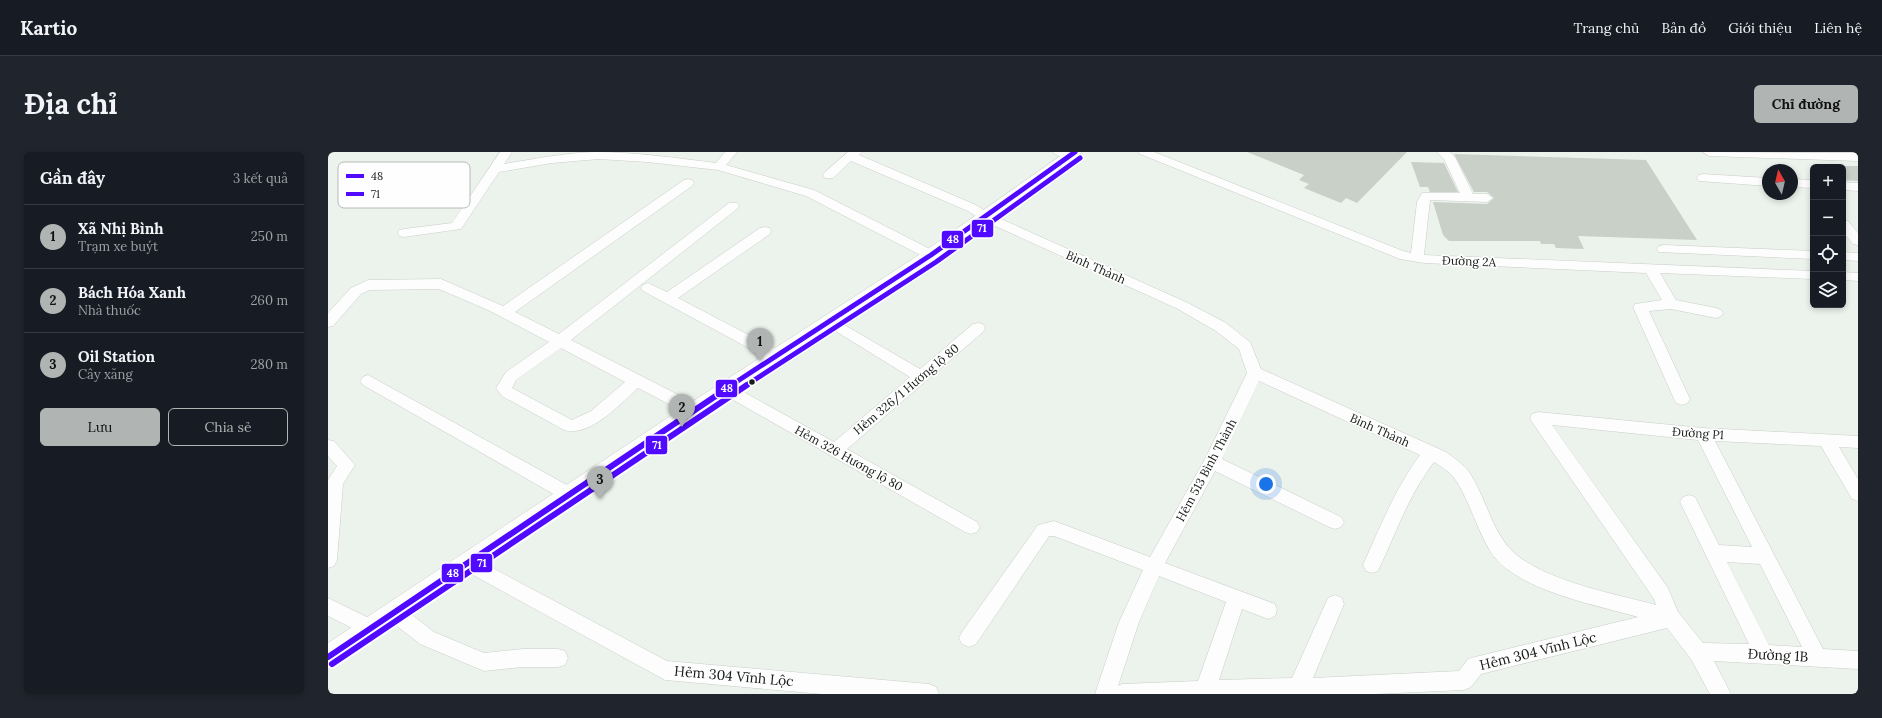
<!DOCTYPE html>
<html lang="vi">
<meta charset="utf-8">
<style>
:root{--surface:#171b24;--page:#20242c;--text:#f1f3f6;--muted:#9ea1a6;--line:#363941;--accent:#b0b4b3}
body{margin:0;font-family:Lora,serif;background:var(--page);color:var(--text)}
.controls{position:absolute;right:12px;top:12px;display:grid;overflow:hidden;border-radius:6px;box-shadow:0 2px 6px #0003}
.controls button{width:36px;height:36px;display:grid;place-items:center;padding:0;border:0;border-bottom:1px solid var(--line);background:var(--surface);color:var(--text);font:20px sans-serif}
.compass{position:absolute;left:1434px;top:12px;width:36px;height:36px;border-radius:50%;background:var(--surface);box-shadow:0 2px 6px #0003;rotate:352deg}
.you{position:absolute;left:938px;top:332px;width:14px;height:14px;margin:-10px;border:3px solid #fff;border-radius:50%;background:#1a73e8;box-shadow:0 0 0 6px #1a73e833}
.badge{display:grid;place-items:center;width:26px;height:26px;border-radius:50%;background:var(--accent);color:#111;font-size:13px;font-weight:700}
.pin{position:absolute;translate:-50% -33px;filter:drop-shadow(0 1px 2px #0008)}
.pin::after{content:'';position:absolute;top:21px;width:14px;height:12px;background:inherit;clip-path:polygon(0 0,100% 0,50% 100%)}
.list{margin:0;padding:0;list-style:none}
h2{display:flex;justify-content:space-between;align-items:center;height:52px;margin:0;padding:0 16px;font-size:17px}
h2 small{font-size:13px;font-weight:400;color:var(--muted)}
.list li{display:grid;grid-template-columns:26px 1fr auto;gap:12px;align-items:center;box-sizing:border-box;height:64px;padding:0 16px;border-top:1px solid var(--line)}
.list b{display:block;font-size:15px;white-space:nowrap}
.list p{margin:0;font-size:13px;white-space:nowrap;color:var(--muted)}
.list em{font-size:13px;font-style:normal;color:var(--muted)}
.actions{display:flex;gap:8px;padding:12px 16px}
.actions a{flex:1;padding:9px 0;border:1px solid var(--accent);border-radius:6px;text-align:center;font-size:14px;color:var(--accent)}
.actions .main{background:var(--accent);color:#111}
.icon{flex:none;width:22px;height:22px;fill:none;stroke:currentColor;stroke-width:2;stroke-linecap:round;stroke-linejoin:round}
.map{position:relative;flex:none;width:1530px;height:542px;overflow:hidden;border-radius:6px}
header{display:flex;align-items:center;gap:24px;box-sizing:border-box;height:56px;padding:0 20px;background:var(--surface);border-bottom:1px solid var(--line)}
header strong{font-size:19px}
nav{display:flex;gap:22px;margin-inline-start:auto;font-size:14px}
.intro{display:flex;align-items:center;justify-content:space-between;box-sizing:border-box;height:96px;padding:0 24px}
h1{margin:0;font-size:28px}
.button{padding:10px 18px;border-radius:6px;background:var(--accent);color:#111;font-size:14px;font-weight:700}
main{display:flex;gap:24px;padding:0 24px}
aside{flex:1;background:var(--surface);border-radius:6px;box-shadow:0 2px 6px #0003}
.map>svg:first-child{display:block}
</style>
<header>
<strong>Kartio</strong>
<nav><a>Trang chủ</a><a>Bản đồ</a><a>Giới thiệu</a><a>Liên hệ</a></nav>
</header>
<div class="intro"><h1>Địa chỉ</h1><a class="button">Chỉ đường</a></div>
<main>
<aside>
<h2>Gần đây<small>3 kết quả</small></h2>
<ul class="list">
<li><span class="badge">1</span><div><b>Xã Nhị Bình</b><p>Trạm xe buýt</p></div><em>250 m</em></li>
<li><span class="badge">2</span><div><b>Bách Hóa Xanh</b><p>Nhà thuốc</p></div><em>260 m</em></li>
<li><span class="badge">3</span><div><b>Oil Station</b><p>Cây xăng</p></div><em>280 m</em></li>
</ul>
<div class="actions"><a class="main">Lưu</a><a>Chia sẻ</a></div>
</aside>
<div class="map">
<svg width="1530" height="542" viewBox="0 0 1530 542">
<rect width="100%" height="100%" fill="#ecf2ec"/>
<!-- building -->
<g fill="#c8d0c8">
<path d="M919,0H1079L1029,51L1018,46L1013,51L976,36L981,32L971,28L976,23Z"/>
<path d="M1126,2L1318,8L1369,88L1250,84L1256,97L1228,96L1226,92H1213L1212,89H1121L1115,83L1105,50L1159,52L1166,46L1159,40H1146Z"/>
<path d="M1083,10L1116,11L1130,40H1102L1100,35H1092Z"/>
<path d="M1515,14H1530V29L1515,28Z"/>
</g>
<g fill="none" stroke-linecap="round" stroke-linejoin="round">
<defs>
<g id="minor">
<path d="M172,0H184L176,12C206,7 236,1 267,0C307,0 348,6 388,11L397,0H409L398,13L486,38L608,100L610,103L608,106H598L478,44L390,18L319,10L271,7L224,11L171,20L133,77L76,85L71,84L70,81L71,78L76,77L124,71Z"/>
<path d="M520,0H534L531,3L648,53L662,62L860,151L898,171L922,190L933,217L1118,300C1126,306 1135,312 1141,320C1155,341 1161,367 1175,388C1200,427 1285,441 1328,453L1326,447L1204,270L1202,266L1204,262L1210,260L1375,276L1530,284V296L1511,295L1530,327V349L1524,347L1493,294L1387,289L1495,497L1530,499V517L1386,509L1403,542H1382L1363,507L1339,476L1153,522L1143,535L1136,538L1047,542H767L791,470L815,418L726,384H721L719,387L648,492L641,495L634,492L631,486L634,480L710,373L726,369L822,405L877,307L919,221L911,197L888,179L850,157L654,68L640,59L523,9L505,26H497L495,23L497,20ZM931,229L1092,303C1067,337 1052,375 1035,413L1038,419L1044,421L1050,419C1069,379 1079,346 1106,310C1114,315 1124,321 1129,330C1142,351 1149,377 1162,399C1186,438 1268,453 1310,465L1147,505L1140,507L1131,519L985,526L1016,452L1014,446L1007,443L1000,446L964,526L891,528L914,457L940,467L947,464L949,458L947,452L837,411L887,319L1001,375L1007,377L1013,375L1016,370L1013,365L894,307ZM1224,273L1370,288L1424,395L1391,393L1367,345L1361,343L1355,345L1352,350L1421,492L1375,491L1350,460L1340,436ZM1399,410L1432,412L1474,495L1441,493ZM831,424L898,450L870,529L794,532L790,534L811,470Z"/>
<path d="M725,0H741L747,4L741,8L727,2Z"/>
<path d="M810,0H826L1075,99L1083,101L1089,50L1094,41H1132L1116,7L1109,0H1122L1127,5L1145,42H1159L1165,46L1159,50L1102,48L1096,103L1485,119V127L1332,121L1348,148L1388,156L1393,158L1395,161L1393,164L1388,166L1343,157L1321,159L1362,247L1360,251L1354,253L1348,251L1346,247L1305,155L1307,152L1334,148L1318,121L1096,111L1072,107L812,2Z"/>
<path d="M1375,0L1530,1V9L1381,4Z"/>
<path d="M1375,22L1440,26V34L1371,29L1369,26L1371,23Z"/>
<path d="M360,27L364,28L366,31L364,34L187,160L231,182L401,51H409L411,54L409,57L243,188L372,254L374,258L372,262L366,264L360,262L310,236C293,251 262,286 236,278L174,244L168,236L178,220L221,190L160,158L111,137L42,138L33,142L5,174L0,175V161L23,136L40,128L113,127L175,154L356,28ZM233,196L297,230L263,259L244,268L184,236L188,228Z"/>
<path d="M1464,27L1485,28V36L1464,35Z"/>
<path d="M1515,30L1530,31V39L1515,38Z"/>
<path d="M1515,68L1520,69L1530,81V93L1525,92L1515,80Z"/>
<path d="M437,75L442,76L443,79L442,82L350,146L453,200L455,204L453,208L448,209L443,208L315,139L313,136L315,133L320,131L339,140L432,76Z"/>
<path d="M1336,93L1485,99V107L1331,100L1329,97L1331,94Z"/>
<path d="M1515,100L1530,101V109L1515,108Z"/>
<path d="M1515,120L1530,121V129L1515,128Z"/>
<path d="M501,164L592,217L645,172L650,171L655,172L657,176L655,180L519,297L649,370L652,375L649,380L643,382L637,380L393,241L390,237L393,233L398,231L403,233L506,290L582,225L496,172L494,169L496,166Z"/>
<path d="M40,223L248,338L251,343L248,348L242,350L236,348L35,233L32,229L35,225Z"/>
<path d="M0,288L6,289L27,313L15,332L9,408L6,414L0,416V328L9,314L0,304Z"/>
<path d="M140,403L339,509L601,532L608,535L611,542H494L337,528L134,417L131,411L134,405Z"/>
<path d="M0,446L51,471L54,477L51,483L44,486L0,464Z"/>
<path d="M67,452L74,455L106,480L156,501L195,497H230L237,499L240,506L237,513L230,515H195L156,519L92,492L60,467L57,461L60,455Z"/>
</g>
<path id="major" d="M738,0H754L664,68L609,107L373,263L9,513L0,517V491L359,253L597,99Z"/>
</defs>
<!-- minor casing -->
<use href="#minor" stroke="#c9cec9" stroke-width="1"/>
<!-- major casing -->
<use href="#major" stroke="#c9cec9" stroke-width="1"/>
<!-- minor -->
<use href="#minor" fill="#fcfdfc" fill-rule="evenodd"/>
<!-- major -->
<use href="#major" fill="#fcfdfc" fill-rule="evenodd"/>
<defs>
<path id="bus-1-far1" d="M402,234L603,103L747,0"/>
<path id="bus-1" d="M0,505L404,233"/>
<path id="bus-2-far1" d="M417,234L608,110L752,6"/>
<path id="bus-2" d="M4,512L419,233"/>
</defs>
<!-- bus-1-far1 casing -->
<use href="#bus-1-far1" stroke="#fefefe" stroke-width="8"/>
<!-- bus-1 casing -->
<use href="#bus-1" stroke="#fefefe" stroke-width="10"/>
<!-- bus-2-far1 casing -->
<use href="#bus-2-far1" stroke="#fefefe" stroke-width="8"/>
<!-- bus-2 casing -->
<use href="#bus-2" stroke="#fefefe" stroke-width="10"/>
<!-- bus-1-far1 -->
<use href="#bus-1-far1" stroke="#4f0aff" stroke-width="5"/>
<!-- bus-1 -->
<use href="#bus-1" stroke="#4f0aff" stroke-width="6"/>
<!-- bus-2-far1 -->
<use href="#bus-2-far1" stroke="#4f0aff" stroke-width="5"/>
<!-- bus-2 -->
<use href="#bus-2" stroke="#4f0aff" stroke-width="6"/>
</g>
<!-- markers -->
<circle fill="#161b16" stroke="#fefefe" stroke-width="1.5" cx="424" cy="230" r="3.5"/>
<g text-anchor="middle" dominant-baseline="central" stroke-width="3.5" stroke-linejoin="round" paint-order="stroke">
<!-- street labels -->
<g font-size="12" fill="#161b16" stroke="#fefefe">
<text transform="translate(1141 109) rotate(2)">Đường 2A</text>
<text transform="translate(768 115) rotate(24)">Bình Thành</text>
<text transform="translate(578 237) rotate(-40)">Hẻm 326/1 Hương lộ 80</text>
<text transform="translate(1052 278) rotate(24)">Bình Thành</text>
<text transform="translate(1370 281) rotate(4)">Đường P1</text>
<text transform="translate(521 306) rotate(29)">Hẻm 326 Hương lộ 80</text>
<text transform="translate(878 318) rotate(-62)">Hẻm 513 Bình Thành</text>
</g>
<!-- near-street labels -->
<g font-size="14" fill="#161b16" stroke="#fefefe">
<text transform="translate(1210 499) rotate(-14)">Hẻm 304 Vĩnh Lộc</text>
<text transform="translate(1450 503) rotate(3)">Đường 1B</text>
<text transform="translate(406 524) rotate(5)">Hẻm 304 Vĩnh Lộc</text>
</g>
</g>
<!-- legend -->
<rect x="10" y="10" width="132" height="46" rx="6" fill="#fefefe" stroke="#b8bab8" stroke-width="1"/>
<rect x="18" y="22" width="18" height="4" fill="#4f0aff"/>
<rect x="18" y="40" width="18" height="4" fill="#4f0aff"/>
<g font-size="11" fill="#161b16">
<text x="43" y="28">48</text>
<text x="43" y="46">71</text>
</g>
<g stroke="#fefefe" stroke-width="1.5">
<rect x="643" y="67" width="23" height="19" rx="4" fill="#4f0aff"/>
<rect x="613" y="78" width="23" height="19" rx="4" fill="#4f0aff"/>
<rect x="387" y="227" width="23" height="19" rx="4" fill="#4f0aff"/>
<rect x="317" y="283" width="23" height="20" rx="4" fill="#4f0aff"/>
<rect x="142" y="401" width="23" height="20" rx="4" fill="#4f0aff"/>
<rect x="113" y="411" width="23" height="20" rx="4" fill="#4f0aff"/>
</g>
<g font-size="11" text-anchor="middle" font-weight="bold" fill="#fff">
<text x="654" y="80">71</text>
<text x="625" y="91">48</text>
<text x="399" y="240">48</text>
<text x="329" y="297">71</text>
<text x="154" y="415">71</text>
<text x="125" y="425">48</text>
</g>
</svg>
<div class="controls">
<button>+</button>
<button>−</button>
<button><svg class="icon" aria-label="locate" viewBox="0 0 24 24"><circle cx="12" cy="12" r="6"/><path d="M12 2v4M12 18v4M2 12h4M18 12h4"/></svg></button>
<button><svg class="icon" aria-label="layers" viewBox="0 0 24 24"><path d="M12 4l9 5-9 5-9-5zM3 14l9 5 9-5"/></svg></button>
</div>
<svg class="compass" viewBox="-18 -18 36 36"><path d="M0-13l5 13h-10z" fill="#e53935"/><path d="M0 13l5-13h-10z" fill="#9ea1a6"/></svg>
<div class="you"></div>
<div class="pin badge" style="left:432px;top:209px">1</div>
<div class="pin badge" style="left:354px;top:275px">2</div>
<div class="pin badge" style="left:272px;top:347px">3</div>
</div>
</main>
